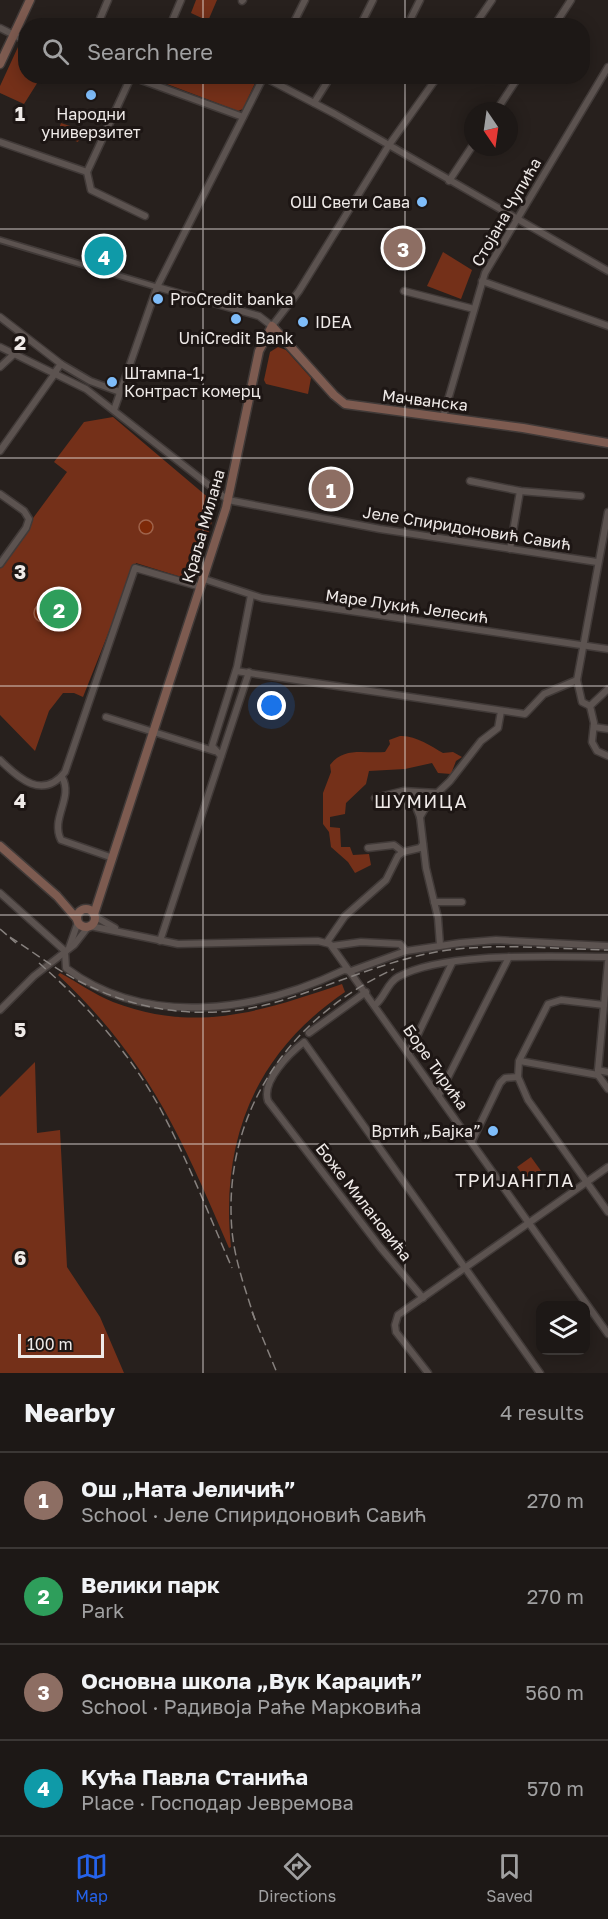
<!DOCTYPE html>
<meta charset="utf-8">
<style>
:root{--surface:#1d1816;--page:#2a2523;--text:#f1f3f6;--muted:#a0a0a1;--line:#3b3735;--accent:#2563eb}
body{margin:0;font-family:"Golos Text",sans-serif;background:var(--page);color:var(--text)}
.controls{position:absolute;right:18px;bottom:18px;display:grid;overflow:hidden;border-radius:12px;box-shadow:0 3px 15px #0003}
.controls button{width:54px;height:54px;display:grid;place-items:center;padding:0;border:0;border-bottom:2px solid var(--line);background:var(--surface);color:var(--text);font:30px sans-serif}
.compass{position:absolute;left:464px;top:102px;width:54px;height:54px;border-radius:50%;background:var(--surface);box-shadow:0 3px 15px #0003;rotate:167deg}
.scale{position:absolute;left:18px;bottom:15px;width:86px;box-sizing:border-box;padding-left:6px;border:3px solid #efeae8;border-top:0;font-size:16px;line-height:21px;white-space:nowrap;color:#efeae8;-webkit-text-stroke:4px #1d1614;paint-order:stroke}
.you{position:absolute;left:272px;top:706px;width:21px;height:21px;margin:-15px;border:4px solid #fff;border-radius:50%;background:#1a73e8;box-shadow:0 0 0 9px #1a73e833}
.badge{display:grid;place-items:center;width:39px;height:39px;border-radius:50%;background:var(--accent);color:#fff;font-size:20px;font-weight:700}
.pin{position:absolute;translate:-50% -50%;border:3px solid #fff;box-shadow:0 2px 6px #0006}
.list{margin:0;padding:0;list-style:none}
h2{display:flex;justify-content:space-between;align-items:center;height:78px;margin:0;padding:0 24px;font-size:26px}
h2 small{font-size:20px;font-weight:400;color:var(--muted)}
.list li{display:grid;grid-template-columns:39px 1fr auto;gap:18px;align-items:center;box-sizing:border-box;height:96px;padding:0 24px;border-top:2px solid var(--line)}
.list b{display:block;font-size:22px;white-space:nowrap}
.list p{margin:0;font-size:20px;white-space:nowrap;color:var(--muted)}
.list em{font-size:20px;font-style:normal;color:var(--muted)}
.icon{flex:none;width:33px;height:33px;fill:none;stroke:currentColor;stroke-width:2;stroke-linecap:round;stroke-linejoin:round}
.map{position:relative;flex:none;width:608px;height:1373px;overflow:hidden}
.search{position:absolute;background:var(--surface);box-shadow:0 3px 15px #0003;left:18px;right:18px;top:18px;height:66px;display:flex;align-items:center;gap:15px;box-sizing:border-box;padding:0 21px;border-radius:24px;color:var(--muted);font-size:22px}
.sheet{height:462px;background:var(--surface)}
nav{display:flex;justify-content:space-around;align-items:center;box-sizing:border-box;height:84px;border-top:2px solid var(--line);background:var(--surface);font-size:16px;color:var(--muted)}
nav a{display:grid;justify-items:center;gap:3px}
nav .on{color:var(--accent)}
.map>svg:first-child{display:block}
</style>
<div class="map">
<svg width="608" height="1373" viewBox="0 0 608 1373">
<rect width="100%" height="100%" fill="#27201d"/>
<!-- green -->
<g fill="#743019">
<path d="M196,0H217L208,21L191,13Z"/>
<path d="M18,47L25,48L26,76L41,77L24,104L0,93V86Z"/>
<path d="M157,77H245L255,83L243,109L238,111L159,81Z"/>
<path d="M61,123L82,130L78,142L57,134Z"/>
<path d="M443,252L472,270L461,299L427,286Z"/>
<path d="M278,347L286,350L311,378L308,394L266,384L264,380L270,352Z"/>
<path d="M113,417L217,505L194,581L136,563L83,697L74,693H63L49,711L35,751L0,715V563L67,472L54,462L84,422Z"/>
<path d="M400,736C415,735 431,746 443,753L453,752L462,757L456,761L451,774L438,773L432,763L405,769L369,771L366,784L346,803L345,814L330,817V827L340,828L341,847H350L353,855L369,854L371,865L355,873L348,862L331,847L329,832L323,824V793L331,772L330,765C344,746 365,754 385,752L390,744L389,740Z"/>
<path d="M60,973C77,982 95,995 113,1002C196,1034 263,1011 342,984L345,992C255,1053 220,1140 231,1247L229,1248C182,1138 148,1059 58,975Z"/>
<path d="M35,1062L37,1133L60,1130L67,1267L100,1317L124,1373H0V1097Z"/>
<path d="M531,1157L544,1175L530,1185L517,1167Z"/>
</g>
<!-- water -->
<g fill="#7d2908" stroke="#9f634b" stroke-width="1.5">
<circle cx="146" cy="527" r="7"/>
<circle cx="43" cy="613" r="9"/>
</g>
<g fill="none" stroke-linecap="round" stroke-linejoin="round">
<defs>
<path id="pedestrian" d="M0,240L157,287"/>
<g id="minor">
<path d="M242,1L243,0"/>
<path d="M97,26L108,0"/>
<path d="M170,26L181,0"/>
<path d="M292,26L305,0"/>
<path d="M360,26L373,0"/>
<path d="M407,26L420,0"/>
<path d="M474,26L492,0"/>
<path d="M554,26L571,0"/>
<path d="M0,28L26,41"/>
<path d="M130,76L243,117"/>
<path d="M262,76L335,114L608,271"/>
<path d="M314,103L331,76"/>
<path d="M496,111L519,76"/>
<path d="M0,142L87,172L131,77"/>
<path d="M87,172L91,190L145,216"/>
<path d="M449,181L473,145"/>
<path d="M482,281L608,326"/>
<path d="M157,287L259,316L272,326L299,291L389,145L438,76"/>
<path d="M404,291L474,309"/>
<path d="M0,317L61,364L55,372"/>
<path d="M0,347L86,389L228,500L380,529L597,562"/>
<path d="M61,364L90,381L120,392"/>
<path d="M0,367L14,354"/>
<path d="M114,410L157,287L264,76"/>
<path d="M443,417L485,273L608,67"/>
<path d="M0,451L56,372"/>
<path d="M470,481L520,491L581,496"/>
<path d="M0,494L24,511L29,519L26,528L0,564"/>
<path d="M510,549L520,491"/>
<path d="M204,579L262,598L608,649"/>
<path d="M236,671L525,714L544,694L577,680"/>
<path d="M590,706L582,702L577,680L608,512"/>
<path d="M590,706L594,723L592,742L597,751L608,756"/>
<path d="M590,706L608,689"/>
<path d="M106,717L214,751"/>
<path d="M594,727L608,729"/>
<path d="M221,756L212,746L237,667L251,595"/>
<path d="M0,760C19,779 43,800 65,772L135,568L201,587"/>
<path d="M62,777C74,798 50,818 61,840L113,858"/>
<path d="M410,792L420,817"/>
<path d="M375,798L403,791L437,793"/>
<path d="M368,848L394,845L403,852"/>
<path d="M0,893L65,951"/>
<path d="M434,902H462"/>
<path d="M94,916L115,928"/>
<path d="M90,926L178,944L318,941L330,944L608,1334"/>
<path d="M160,941L249,672"/>
<path d="M327,942L345,916L386,880L398,856L403,852L420,848L423,844"/>
<path d="M440,945L438,918L426,868L420,817L430,800L450,781L481,741L498,728L501,711"/>
<path d="M332,946L361,942L400,944L406,951"/>
<path d="M69,948L78,922"/>
<path d="M65,952L66,968C147,1029 259,1011 344,970L351,971L406,951L460,943L496,940L608,946"/>
<path d="M375,1005C385,997 387,983 398,977C444,951 555,957 608,957"/>
<path d="M0,1010L34,976L74,945L88,927"/>
<path d="M309,1033L366,992"/>
<path d="M409,1053L452,963"/>
<path d="M520,1061L598,1075V1070L608,1072"/>
<path d="M598,1070L608,962"/>
<path d="M598,1075L608,1089"/>
<path d="M518,1077L528,1100L608,1212"/>
<path d="M439,1095L509,957"/>
<path d="M472,1141L500,1083L505,1078L518,1077L519,1061L548,1004L561,1000L604,1005"/>
<path d="M423,1298L380,1247L268,1101C261,1081 290,1053 304,1042L540,1373"/>
<path d="M428,1373L396,1332L395,1325L398,1315L608,1167"/>
</g>
<g id="secondary">
<path d="M0,64L30,0"/>
<path d="M0,846L57,896L77,919"/>
<circle cx="86" cy="918" r="9"/>
<path d="M94,914L226,508L259,351L272,326L334,395L345,404L523,428L608,443"/>
</g>
</defs>
<!-- pedestrian casing -->
<use href="#pedestrian" stroke="#413a38" stroke-width="8"/>
<!-- minor casing -->
<use href="#minor" stroke="#413a38" stroke-width="9"/>
<!-- secondary casing -->
<use href="#secondary" stroke="#413a38" stroke-width="11"/>
<!-- pedestrian -->
<use href="#pedestrian" stroke="#5c5350" stroke-width="4.5"/>
<!-- minor -->
<use href="#minor" stroke="#5c5350" stroke-width="6"/>
<!-- secondary -->
<use href="#secondary" stroke="#7d5b50" stroke-width="8"/>
<!-- rail -->
<g stroke="#87817e" stroke-width="1.5" stroke-dasharray="9 4.5" stroke-linecap="butt">
<path d="M0,929L16,943"/>
<path d="M10,937C36,954 62,974 91,987C151,1015 217,1020 280,1001C333,985 382,962 436,952C493,942 551,949 608,950"/>
<path d="M39,963C87,1005 130,1053 161,1110C188,1161 209,1215 232,1268"/>
<path d="M252,1312L277,1373"/>
<path d="M255,1320C246,1291 235,1262 232,1231C222,1113 289,1017 394,969"/>
</g>
</g>
<!-- grid -->
<path fill="none" stroke="#efeae8" stroke-width="1.5" stroke-opacity="0.55" d="M203,0V26M405,0V26M203,76V1373M405,76V1373M0,229H608M0,458H608M0,686H608M0,915H608M0,1144H608"/>
<!-- markers -->
<g fill="#7fbdfa" stroke="#1d1614" stroke-width="2">
<circle cx="91" cy="95" r="6"/>
<circle cx="422" cy="202" r="6"/>
<circle cx="158" cy="299" r="6"/>
<circle cx="236" cy="319" r="6"/>
<circle cx="303" cy="322" r="6"/>
<circle cx="112" cy="382" r="6"/>
<circle cx="493" cy="1131" r="6"/>
</g>
<g text-anchor="middle" dominant-baseline="central" stroke-width="6" stroke-linejoin="round" paint-order="stroke">
<!-- poi labels -->
<g font-size="16" fill="#efeae8" stroke="#1d1614" text-anchor="start">
<text x="91" y="114" text-anchor="middle">Народни<tspan x="91" dy="18">универзитет</tspan></text>
<text x="410" y="202" text-anchor="end">ОШ Свети Сава</text>
<text x="170" y="299">ProCredit banka</text>
<text x="315" y="322">IDEA</text>
<text x="236" y="338" text-anchor="middle">UniCredit Bank</text>
<text x="124" y="373">Штампа-1,<tspan x="124" dy="18">Контраст комерц</tspan></text>
<text x="481" y="1131" text-anchor="end">Вртић „Бајка”</text>
</g>
<!-- street labels -->
<g font-size="16" fill="#efeae8" stroke="#1d1614">
<text transform="translate(506 212) rotate(-60)">Стојана Чупића</text>
<text transform="translate(425 400) rotate(7)">Мачванска</text>
<text transform="translate(203 526) rotate(-74)">Краља Милана</text>
<text transform="translate(467 528) rotate(9)">Јеле Спиридоновић Савић</text>
<text transform="translate(407 606) rotate(8)">Маре Лукић Јелесић</text>
<text transform="translate(436 1067) rotate(55)">Боре Тирића</text>
<text transform="translate(364 1202) rotate(52)">Боже Милановића</text>
</g>
<!-- neighbourhood labels -->
<g font-size="18" letter-spacing="1.5" fill="#efeae8" stroke="#1d1614">
<text x="421" y="801">ШУМИЦА</text>
<text x="515" y="1180">ТРИЈАНГЛА</text>
</g>
</g>
<g font-size="20" text-anchor="middle" font-weight="bold" fill="#efeae8" stroke="#1d1614" stroke-width="6" stroke-linejoin="round" paint-order="stroke">
<text x="20" y="121">1</text>
<text x="20" y="350">2</text>
<text x="20" y="579">3</text>
<text x="20" y="808">4</text>
<text x="20" y="1037">5</text>
<text x="20" y="1265">6</text>
</g>
</svg>
<div class="controls">
<button><svg class="icon" aria-label="layers" viewBox="0 0 24 24"><path d="M12 4l9 5-9 5-9-5zM3 14l9 5 9-5"/></svg></button>
</div>
<svg class="compass" viewBox="-18 -18 36 36"><path d="M0-13l5 13h-10z" fill="#e53935"/><path d="M0 13l5-13h-10z" fill="#a0a0a1"/></svg>
<div class="scale">100 m</div>
<div class="you"></div>
<div class="pin badge" style="left:331px;top:489px;background:#8d6e63">1</div>
<div class="pin badge" style="left:59px;top:609px;background:#2e9e5b">2</div>
<div class="pin badge" style="left:403px;top:248px;background:#8d6e63">3</div>
<div class="pin badge" style="left:104px;top:256px;background:#0f9aa8">4</div>
<div class="search"><svg class="icon" aria-label="search" viewBox="0 0 24 24"><circle cx="10" cy="10" r="6"/><path d="M15 15l6 6"/></svg>Search here</div>
</div>
<section class="sheet">
<h2>Nearby<small>4 results</small></h2>
<ul class="list">
<li><span class="badge" style="background:#8d6e63">1</span><div><b>Ош „Ната Јеличић”</b><p>School · Јеле Спиридоновић Савић</p></div><em>270 m</em></li>
<li><span class="badge" style="background:#2e9e5b">2</span><div><b>Велики парк</b><p>Park</p></div><em>270 m</em></li>
<li><span class="badge" style="background:#8d6e63">3</span><div><b>Основна школа „Вук Караџић”</b><p>School · Радивоја Раће Марковића</p></div><em>560 m</em></li>
<li><span class="badge" style="background:#0f9aa8">4</span><div><b>Кућа Павла Станића</b><p>Place · Господар Јевремова</p></div><em>570 m</em></li>
</ul>
</section>
<nav>
<a class="on"><svg class="icon" aria-label="map" viewBox="0 0 24 24"><path d="M3 6l6-2 6 2 6-2v14l-6 2-6-2-6 2zM9 4v14M15 6v14"/></svg>Map</a>
<a><svg class="icon" aria-label="directions" viewBox="0 0 24 24"><path d="M12 3l9 9-9 9-9-9zM9 14v-3h6M13 9l2 2-2 2"/></svg>Directions</a>
<a><svg class="icon" aria-label="saved" viewBox="0 0 24 24"><path d="M7 4h10v16l-5-4-5 4z"/></svg>Saved</a>
</nav>
